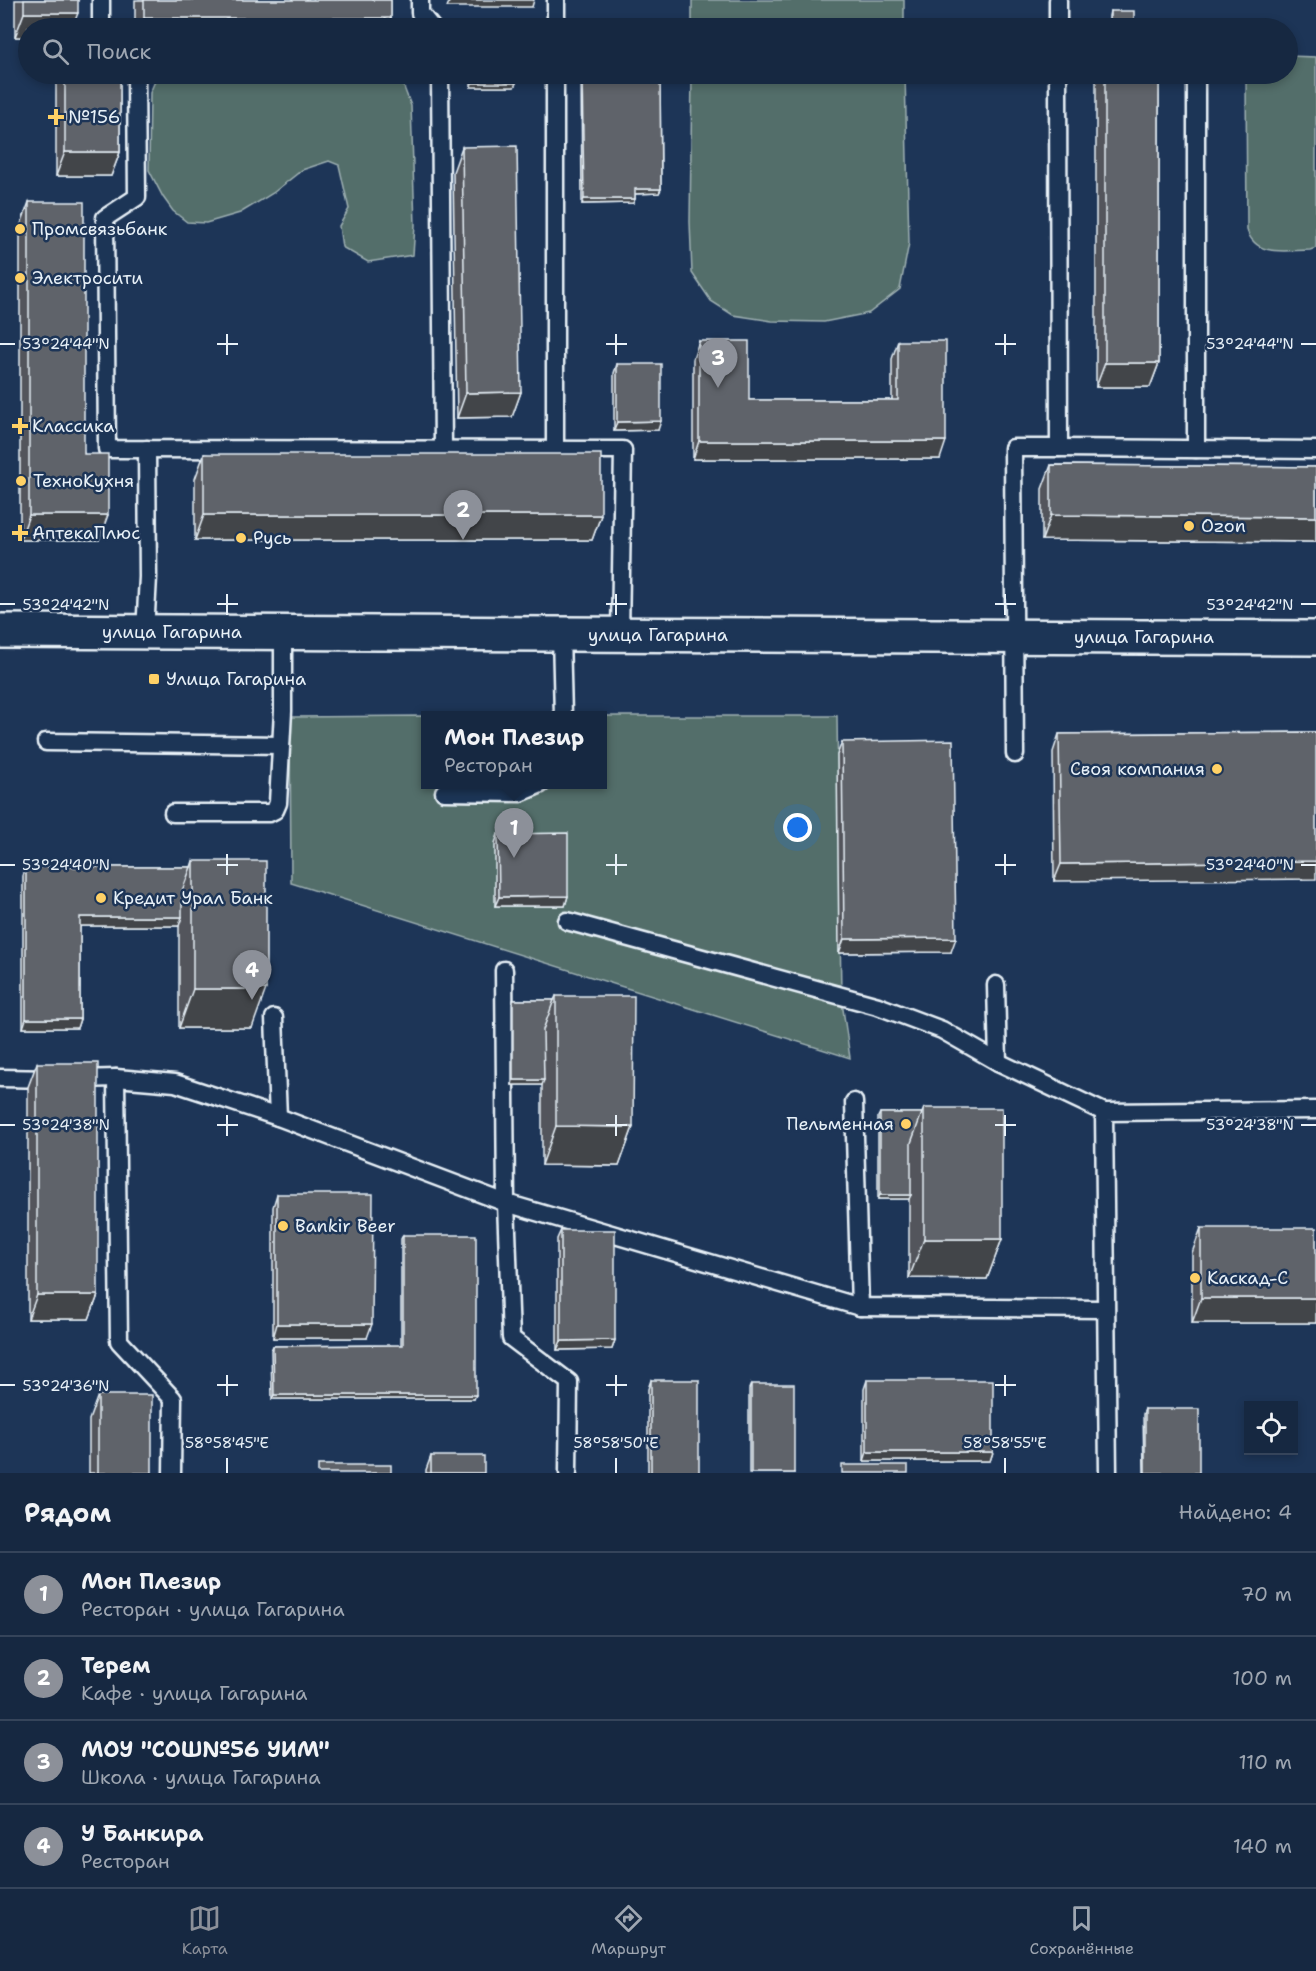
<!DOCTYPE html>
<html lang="ru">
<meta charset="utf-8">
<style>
:root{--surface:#162841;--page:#23344c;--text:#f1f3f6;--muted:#9ea6b1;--line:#35445a;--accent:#8c9099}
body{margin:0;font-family:"Shantell Sans",sans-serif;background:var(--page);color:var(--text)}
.controls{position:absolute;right:18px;bottom:18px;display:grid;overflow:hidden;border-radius:0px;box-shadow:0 3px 9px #0003}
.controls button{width:54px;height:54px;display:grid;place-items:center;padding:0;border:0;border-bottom:2px solid var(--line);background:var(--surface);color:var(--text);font:30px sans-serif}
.you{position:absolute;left:798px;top:828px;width:21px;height:21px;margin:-15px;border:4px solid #fff;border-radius:50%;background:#1a73e8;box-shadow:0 0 0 9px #1a73e833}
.badge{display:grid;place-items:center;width:39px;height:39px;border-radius:50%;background:var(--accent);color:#fff;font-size:20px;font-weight:700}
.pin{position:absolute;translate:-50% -50px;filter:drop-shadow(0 2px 3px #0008)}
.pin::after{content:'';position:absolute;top:32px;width:21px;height:18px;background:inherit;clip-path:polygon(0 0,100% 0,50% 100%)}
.popup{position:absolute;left:421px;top:711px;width:186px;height:78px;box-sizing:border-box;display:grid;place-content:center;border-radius:0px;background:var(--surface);filter:drop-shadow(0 2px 4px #0005);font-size:20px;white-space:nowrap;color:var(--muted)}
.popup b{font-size:22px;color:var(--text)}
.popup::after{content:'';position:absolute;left:50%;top:100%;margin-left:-12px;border:12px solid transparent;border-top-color:var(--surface)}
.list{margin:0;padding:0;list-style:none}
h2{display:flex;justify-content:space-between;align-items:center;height:78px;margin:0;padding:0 24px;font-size:26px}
h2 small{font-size:20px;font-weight:400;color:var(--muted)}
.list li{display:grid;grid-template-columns:39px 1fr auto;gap:18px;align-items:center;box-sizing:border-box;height:84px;padding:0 24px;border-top:2px solid var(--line)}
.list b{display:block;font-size:22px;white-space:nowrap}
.list p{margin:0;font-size:20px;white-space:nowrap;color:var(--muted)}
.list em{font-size:20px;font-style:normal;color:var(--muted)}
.icon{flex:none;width:33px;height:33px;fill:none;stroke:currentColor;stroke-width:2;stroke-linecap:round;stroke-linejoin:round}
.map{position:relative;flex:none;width:1316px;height:1473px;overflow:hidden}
.search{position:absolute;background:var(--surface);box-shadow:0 3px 9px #0003;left:18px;right:18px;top:18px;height:66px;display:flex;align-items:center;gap:15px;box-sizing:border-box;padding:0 21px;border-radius:33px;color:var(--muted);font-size:22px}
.sheet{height:414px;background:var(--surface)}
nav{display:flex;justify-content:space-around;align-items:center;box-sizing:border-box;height:84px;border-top:2px solid var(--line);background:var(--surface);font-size:16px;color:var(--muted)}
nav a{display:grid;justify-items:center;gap:3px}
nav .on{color:var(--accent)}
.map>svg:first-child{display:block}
</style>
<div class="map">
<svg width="1316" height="1473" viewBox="0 0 1316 1473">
<rect width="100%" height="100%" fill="#1d3557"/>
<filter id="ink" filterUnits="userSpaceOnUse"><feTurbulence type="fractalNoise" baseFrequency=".0167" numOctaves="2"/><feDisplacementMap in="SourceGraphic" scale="12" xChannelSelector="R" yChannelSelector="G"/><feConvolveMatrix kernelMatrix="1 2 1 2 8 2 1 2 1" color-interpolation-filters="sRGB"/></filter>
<g filter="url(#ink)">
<!-- green -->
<g fill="#536e6b" stroke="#9eb0b2" stroke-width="1.5">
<rect x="692" y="0" width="212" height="28"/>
<path d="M1288,56L1316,57V248L1310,250C1286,250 1256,258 1247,230L1246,74H1288Z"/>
<path d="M158,74H399L411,106L415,225L413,255L368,262L342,247L339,226L349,209L339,165L329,161L302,170L273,193L240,213L206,223L187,222L173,211L163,197L149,170L150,93Z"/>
<path d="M692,74H905L909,243L900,289L869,313L824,322L772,321L733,315L711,301L692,273L690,222Z"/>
<path d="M425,716L426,784H602L603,716H837L841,995L850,1058L291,883L290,717Z"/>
</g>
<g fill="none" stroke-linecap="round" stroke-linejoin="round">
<defs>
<g id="lane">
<path d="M101,0V26L104,28"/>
<path d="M420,0V13L432,28"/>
<path d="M1058,0V28"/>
<path d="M556,28V0"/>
<path d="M136,74L137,197L105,218L107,449L623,450L620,635"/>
<path d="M440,74L443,449"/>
<path d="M1196,74V449"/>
<path d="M1059,448L1316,450"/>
<path d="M555,449V74"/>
<path d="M145,632L148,577L147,449"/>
<path d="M561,634L563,716"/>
<path d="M46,742L281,745"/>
<path d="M1015,754L1013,448H1059L1058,74"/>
<path d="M444,792L520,793L541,784"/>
<path d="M173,813H269L275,810L278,803L283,711V633"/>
<path d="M567,921L878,1006L942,1030L998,1062L1104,1112"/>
<path d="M504,970L506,1203L511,1338L569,1382L568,1473"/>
<path d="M996,985L998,1062"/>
<path d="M274,1018L278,1117"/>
<path d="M0,1078L53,1079"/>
<path d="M116,1078L119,1341L173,1399L172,1473"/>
<path d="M78,1079L116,1078L175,1083L278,1117L506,1203L860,1307"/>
<path d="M854,1102L860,1307L1105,1309"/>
<path d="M1108,1473L1104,1112L1316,1110"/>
</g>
<path id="secondary" d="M0,631L1316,638"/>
</defs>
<!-- lane casing -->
<use href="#lane" stroke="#e8f1f8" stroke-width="21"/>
<!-- secondary casing -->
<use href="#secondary" stroke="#e8f1f8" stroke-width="38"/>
<!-- lane -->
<use href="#lane" stroke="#1d3557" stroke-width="16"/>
<!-- secondary -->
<use href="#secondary" stroke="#1d3557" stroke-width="33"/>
</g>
<!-- wall -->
<g fill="#52555b" stroke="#e8f1f8" stroke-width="1.5">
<path d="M15,0H78L28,37H15Z"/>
<path d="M135,0H391V18L387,28H135Z"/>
<path d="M1110,11L1134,28H1109V16Z"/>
<path d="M56,74H120V152L111,176H56Z"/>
<path d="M471,74H516V83L514,87H471Z"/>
<path d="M581,74H660L661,189L659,193L635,194V199L633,203L582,204Z"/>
<path d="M1097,74H1159V363L1150,387H1096V77Z"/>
<path d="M462,147L521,392L512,417L457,418L453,172Z"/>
<path d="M29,202L84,454L99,540H20V227Z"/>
<path d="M699,341L749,400H892V359L898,341L940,459H693V359Z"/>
<path d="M617,364L658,430L614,431V373Z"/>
<path d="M204,454L601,515L592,540H195V479Z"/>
<path d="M1051,465L1316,467V542L1042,540V489Z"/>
<path d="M1316,732L1054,881L1053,752L1059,734Z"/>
<path d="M842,742L951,952L839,953L837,755Z"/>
<path d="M498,834L568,896L565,906H495V843Z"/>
<path d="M193,861L252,1028H179V926H80V1019L77,1028H23V876L26,867H191Z"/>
<path d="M556,996L633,1127L619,1166L542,1165V1085H512V1004L513,1000H554Z"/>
<path d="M37,1063L98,1295L89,1319H28V1087Z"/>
<path d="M924,1108L1002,1239L987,1279L909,1278V1199H878V1117L880,1113H922Z"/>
<path d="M277,1194L367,1338H273V1207Z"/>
<path d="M1201,1228L1316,1323H1192V1253Z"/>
<path d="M561,1230L615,1340L612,1349L557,1350V1239Z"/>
<path d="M403,1235L474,1399H272L271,1350L273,1346L401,1345V1239Z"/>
<path d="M651,1380L699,1473H648V1389Z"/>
<path d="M867,1380L993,1452L990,1461H864V1389Z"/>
<path d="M751,1384L794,1473H749V1389Z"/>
<path d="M98,1395L152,1473H89V1420Z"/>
<path d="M1145,1409L1199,1473H1144L1143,1414Z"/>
<path d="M431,1456L484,1473H426V1470Z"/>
</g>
<!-- shaded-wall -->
<g fill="#42454a" stroke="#e8f1f8" stroke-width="1.5">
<path d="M450,0H534L532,7H447Z"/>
<path d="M24,13H78L72,28H28V37H15Z"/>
<path d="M144,18H391L387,28H141Z"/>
<path d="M472,83H516L514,87H471Z"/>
<path d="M65,152H120L111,176H56Z"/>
<path d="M635,189H661L659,193L633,194Z"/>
<path d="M584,199H635L633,203L582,204Z"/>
<path d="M1105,363H1159L1150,387H1096Z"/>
<path d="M521,392L512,417L457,418L466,393Z"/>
<path d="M661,421L658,430L614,431L617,422Z"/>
<path d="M699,441H946L940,459H693Z"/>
<path d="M29,515H108L99,540H20Z"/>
<path d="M204,515H601L592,540H195Z"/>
<path d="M1051,515L1316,517V542L1042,540Z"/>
<path d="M1316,861V879L1054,881L1061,864Z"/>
<path d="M568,896L565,906H495L499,897Z"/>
<path d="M80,917H182L179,926H77Z"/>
<path d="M956,938L951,952L839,953L844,939Z"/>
<path d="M193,989H266L252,1028H179Z"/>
<path d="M26,1019H80L77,1028H23Z"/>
<path d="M513,1080H544L542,1085H512Z"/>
<path d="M556,1126L633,1127L619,1166L542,1165Z"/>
<path d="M880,1195H911L909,1199H878Z"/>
<path d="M924,1239H1002L987,1279L909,1278Z"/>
<path d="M37,1295H98L89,1319H28Z"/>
<path d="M1201,1298H1316V1323H1192Z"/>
<path d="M277,1324H372L367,1338H273Z"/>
<path d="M615,1340L612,1349L557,1350L561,1341Z"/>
<path d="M274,1395H476L474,1399H272Z"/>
<path d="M867,1452H993L990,1461H864Z"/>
</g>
<!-- building -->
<g fill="#5f636a" stroke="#e8f1f8" stroke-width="1.5">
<rect x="24" y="0" width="54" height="13"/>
<rect x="144" y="0" width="247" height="18"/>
<rect x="1110" y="11" width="24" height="17"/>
<rect x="65" y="74" width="55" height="78"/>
<rect x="472" y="74" width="44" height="9"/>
<path d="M582,74H660L661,189H635V199H584Z"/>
<rect x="1105" y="74" width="54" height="289"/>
<path d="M517,146L521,392L466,393L462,147Z"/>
<path d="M29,202H84V454H108V515H29Z"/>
<path d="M699,341H749V400H898V341H946V441H699Z"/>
<path d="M617,364H661V421L617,422Z"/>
<rect x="204" y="454" width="397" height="61"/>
<path d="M1051,465L1316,467V517L1051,515Z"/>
<path d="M1316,732V861L1061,864L1059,734Z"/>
<path d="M953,740L956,938L844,939L842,742Z"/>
<path d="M568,833V896L499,897L498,834Z"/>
<rect x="193" y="861" width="73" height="128"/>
<path d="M26,867H191L182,891V917H80V1019H26Z"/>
<path d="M556,996H634L633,1127L556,1126Z"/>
<path d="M513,1000H554L543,1030L544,1080H513Z"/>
<rect x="37" y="1063" width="61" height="232"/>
<rect x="924" y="1108" width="78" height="131"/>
<path d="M880,1113H922L911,1143V1195H880Z"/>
<path d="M277,1194H373L372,1324H277Z"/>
<rect x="1201" y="1228" width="115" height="70"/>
<path d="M561,1230H615V1340L561,1341Z"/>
<path d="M403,1235H476V1395H274L273,1346L403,1345Z"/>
<rect x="651" y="1380" width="48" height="93"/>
<rect x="867" y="1380" width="126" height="72"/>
<rect x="751" y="1384" width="43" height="89"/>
<rect x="98" y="1395" width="54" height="78"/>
<rect x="1145" y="1409" width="54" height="64"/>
<rect x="431" y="1456" width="53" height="17"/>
<rect x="318" y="1465" width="73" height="8"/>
<rect x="842" y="1465" width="66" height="8"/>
</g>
</g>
<!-- ticks -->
<path fill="none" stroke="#e8f1f8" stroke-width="2" d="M227,334V355M616,334V355M1005,334V355M0,344H15M217,344H238M606,344H627M995,344H1016M1301,344H1316M227,594V615M616,594V615M1005,594V615M0,604H15M217,604H238M606,604H627M995,604H1016M1301,604H1316M227,854V875M616,854V875M1005,854V875M0,865H15M217,865H238M606,865H627M995,865H1016M1301,865H1316M227,1115V1136M616,1115V1136M1005,1115V1136M0,1125H15M217,1125H238M606,1125H627M995,1125H1016M1301,1125H1316M227,1375V1396M616,1375V1396M1005,1375V1396M0,1385H15M217,1385H238M606,1385H627M995,1385H1016M227,1458V1473M616,1458V1473M1005,1458V1473"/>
<!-- markers -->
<g fill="#ffd166" stroke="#1d3557" stroke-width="2">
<path d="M53 108h6v6h6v6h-6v6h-6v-6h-6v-6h6z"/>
<circle cx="20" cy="229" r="6"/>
<circle cx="20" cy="278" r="6"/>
<path d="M17 417h6v6h6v6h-6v6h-6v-6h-6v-6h6z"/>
<circle cx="21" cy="481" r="6"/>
<circle cx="1189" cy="526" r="6"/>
<path d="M17 524h6v6h6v6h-6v6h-6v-6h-6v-6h6z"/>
<circle cx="241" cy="538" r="6"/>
<rect x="148" y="673" width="12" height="12" rx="3"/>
<circle cx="1217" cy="769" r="6"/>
<circle cx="101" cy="898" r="6"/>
<circle cx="906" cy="1124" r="6"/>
<circle cx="283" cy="1226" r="6"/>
<circle cx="1195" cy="1278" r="6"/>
</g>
<g text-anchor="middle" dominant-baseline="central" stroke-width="5" stroke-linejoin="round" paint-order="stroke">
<!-- poi labels -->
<g font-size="18" fill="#e8f1f8" stroke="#1d3557" text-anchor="start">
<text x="68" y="117">№156</text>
<text x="32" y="229">Промсвязьбанк</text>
<text x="32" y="278">Электросити</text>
<text x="32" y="426">Классика</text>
<text x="33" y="481">ТехноКухня</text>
<text x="1201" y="526">Ozon</text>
<text x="32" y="533">АптекаПлюс</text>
<text x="253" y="538">Русь</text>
<text x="166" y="679">Улица Гагарина</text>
<text x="1205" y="769" text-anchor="end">Своя компания</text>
<text x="113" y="898">Кредит Урал Банк</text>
<text x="894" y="1124" text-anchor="end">Пельменная</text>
<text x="295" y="1226">Bankir Beer</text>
<text x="1207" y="1278">Каскад-С</text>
</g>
<!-- street labels -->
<g font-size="18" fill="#e8f1f8" stroke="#1d3557">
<text x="172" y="632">улица Гагарина</text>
<text x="658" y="635">улица Гагарина</text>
<text x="1144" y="637">улица Гагарина</text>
</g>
</g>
<g font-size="15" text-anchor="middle" fill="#e8f1f8" stroke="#1d3557" stroke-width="5" stroke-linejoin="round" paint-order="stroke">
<text x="66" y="349">53°24'44"N</text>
<text x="1250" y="349">53°24'44"N</text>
<text x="66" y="610">53°24'42"N</text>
<text x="1250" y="610">53°24'42"N</text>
<text x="66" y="870">53°24'40"N</text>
<text x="1250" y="870">53°24'40"N</text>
<text x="66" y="1130">53°24'38"N</text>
<text x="1250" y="1130">53°24'38"N</text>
<text x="66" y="1391">53°24'36"N</text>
<text x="227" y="1448">58°58'45"E</text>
<text x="616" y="1448">58°58'50"E</text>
<text x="1005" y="1448">58°58'55"E</text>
</g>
</svg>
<div class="controls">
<button><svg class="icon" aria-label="locate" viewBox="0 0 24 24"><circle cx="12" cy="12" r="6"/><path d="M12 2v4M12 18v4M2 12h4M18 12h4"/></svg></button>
</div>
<div class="you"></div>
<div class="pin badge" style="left:514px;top:858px">1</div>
<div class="popup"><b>Мон Плезир</b>Ресторан</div>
<div class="pin badge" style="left:463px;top:540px">2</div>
<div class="pin badge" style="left:718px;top:388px">3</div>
<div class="pin badge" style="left:252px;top:1000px">4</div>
<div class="search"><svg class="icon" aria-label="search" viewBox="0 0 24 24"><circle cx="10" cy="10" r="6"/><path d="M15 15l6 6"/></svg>Поиск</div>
</div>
<section class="sheet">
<h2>Рядом<small>Найдено: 4</small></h2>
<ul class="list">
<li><span class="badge">1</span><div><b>Мон Плезир</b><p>Ресторан · улица Гагарина</p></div><em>70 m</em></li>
<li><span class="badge">2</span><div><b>Терем</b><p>Кафе · улица Гагарина</p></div><em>100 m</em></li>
<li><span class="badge">3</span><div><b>МОУ &quot;СОШ№56 УИМ&quot;</b><p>Школа · улица Гагарина</p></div><em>110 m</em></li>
<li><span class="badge">4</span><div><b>У Банкира</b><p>Ресторан</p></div><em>140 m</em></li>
</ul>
</section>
<nav>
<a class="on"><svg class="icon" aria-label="map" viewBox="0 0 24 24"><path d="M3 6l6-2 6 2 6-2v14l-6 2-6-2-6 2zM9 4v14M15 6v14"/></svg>Карта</a>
<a><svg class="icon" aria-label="directions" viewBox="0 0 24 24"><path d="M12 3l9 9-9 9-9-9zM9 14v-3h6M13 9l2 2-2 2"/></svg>Маршрут</a>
<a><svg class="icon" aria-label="saved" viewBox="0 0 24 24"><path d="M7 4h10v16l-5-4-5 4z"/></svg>Сохранённые</a>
</nav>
